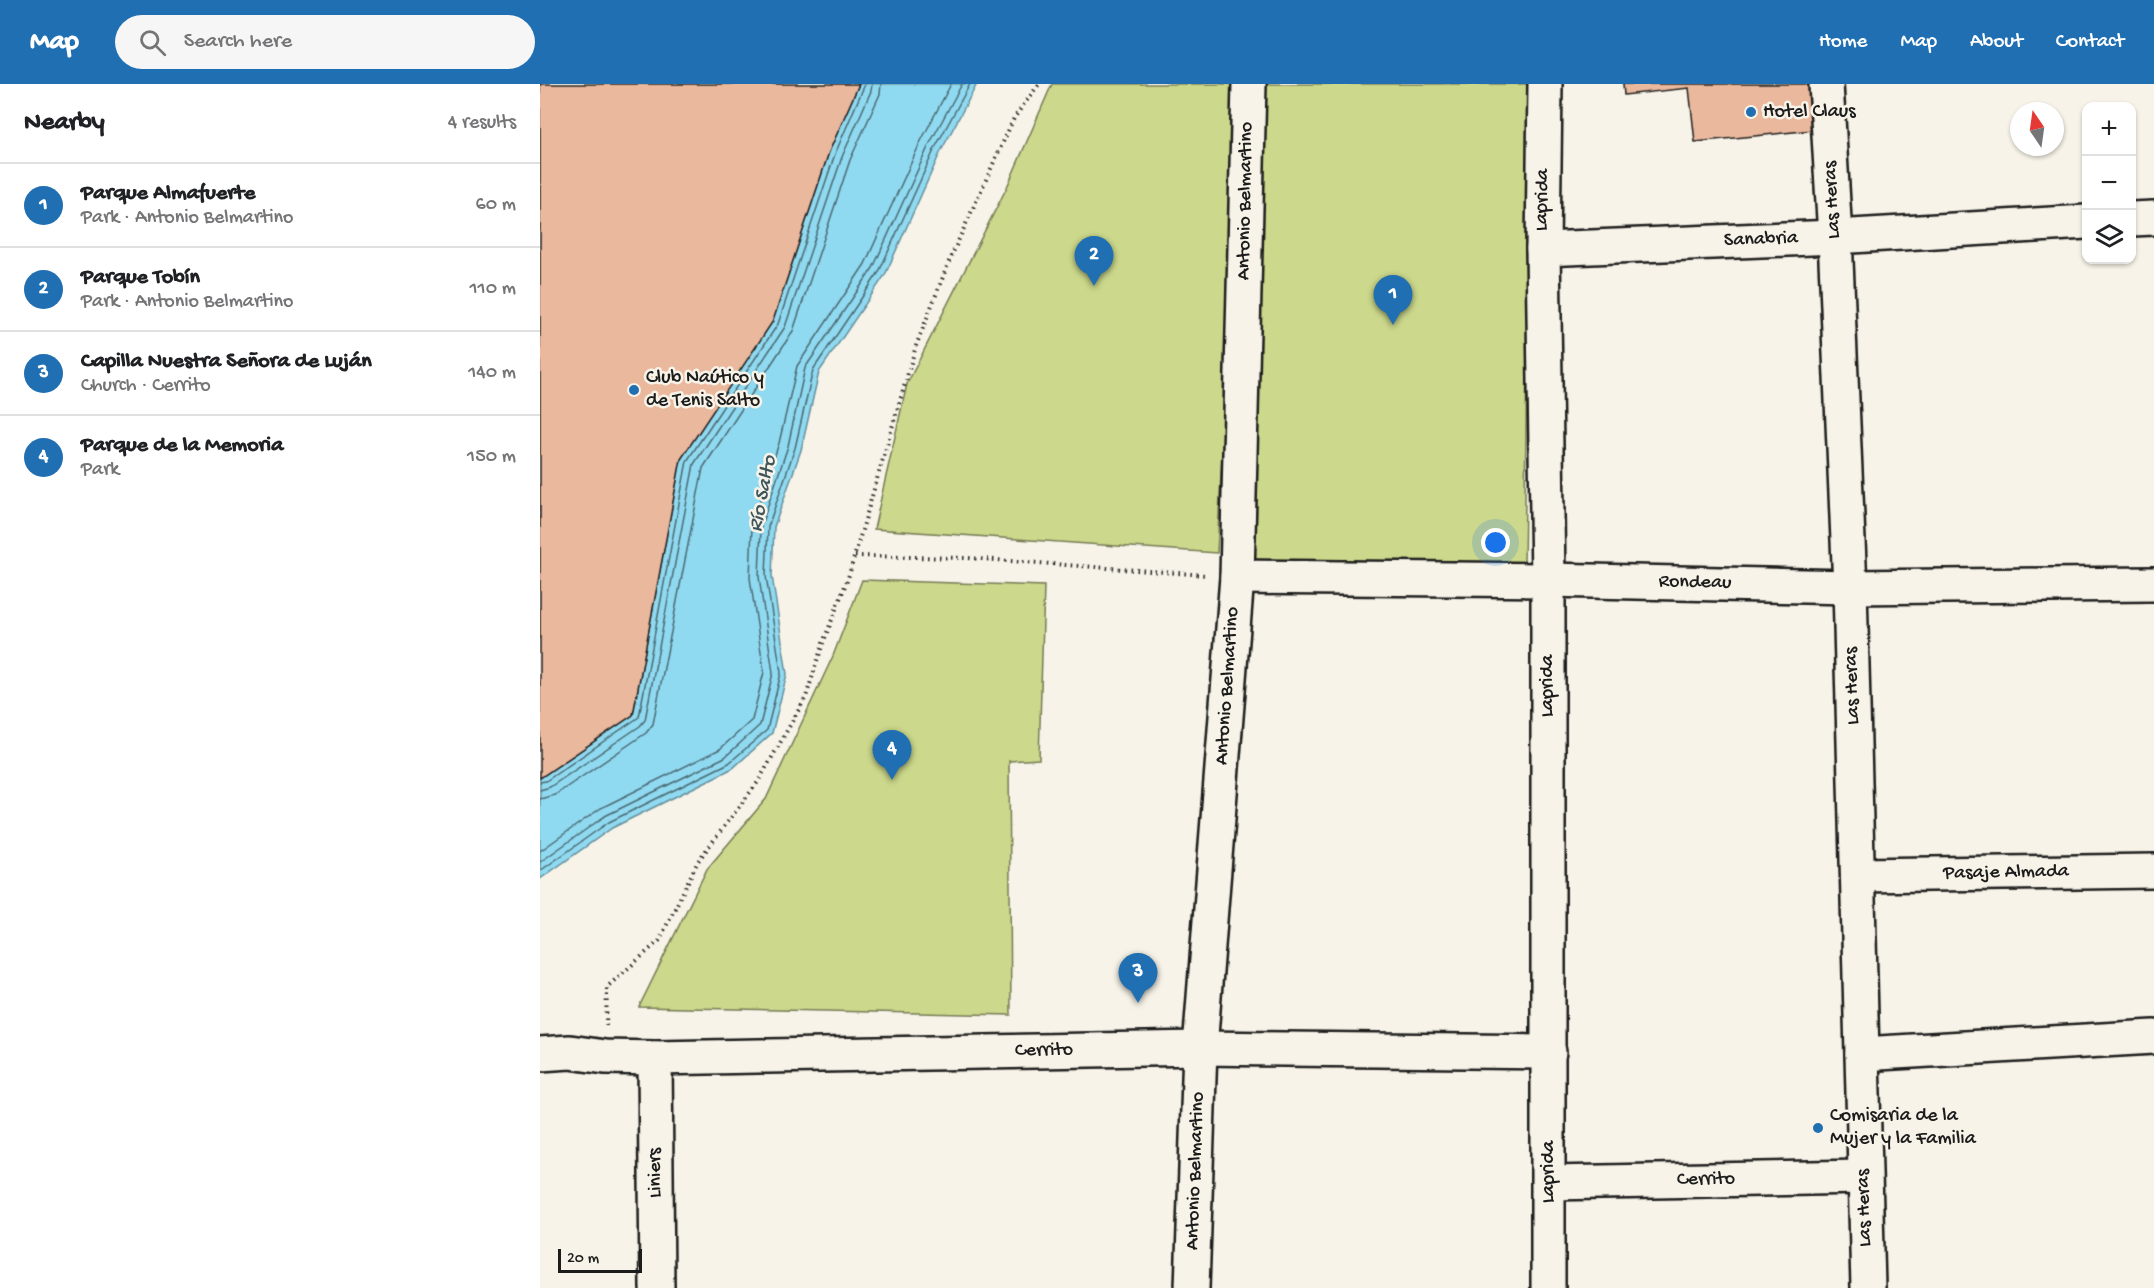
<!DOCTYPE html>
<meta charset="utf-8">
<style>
:root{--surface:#fff;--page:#f6f6f6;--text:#202124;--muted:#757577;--line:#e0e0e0;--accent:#1f6fb2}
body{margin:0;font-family:"Gochi Hand",sans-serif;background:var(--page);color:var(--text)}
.controls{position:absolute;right:18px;top:18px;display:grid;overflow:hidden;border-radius:12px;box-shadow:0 2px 4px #0004}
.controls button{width:54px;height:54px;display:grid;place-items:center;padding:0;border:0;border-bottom:2px solid var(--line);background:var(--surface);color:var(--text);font:30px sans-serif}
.compass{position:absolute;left:1470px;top:18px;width:54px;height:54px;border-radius:50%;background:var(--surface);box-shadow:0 2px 4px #0004;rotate:347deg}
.scale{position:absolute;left:18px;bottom:15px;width:84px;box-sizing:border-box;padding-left:6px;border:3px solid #1c1c1c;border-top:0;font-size:16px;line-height:21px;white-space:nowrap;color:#1c1c1c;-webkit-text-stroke:4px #f7f3e8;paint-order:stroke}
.you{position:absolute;left:956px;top:459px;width:21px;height:21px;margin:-15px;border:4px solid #fff;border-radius:50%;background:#1a73e8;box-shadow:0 0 0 9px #1a73e833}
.badge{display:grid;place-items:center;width:39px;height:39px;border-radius:50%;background:var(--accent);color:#fff;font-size:20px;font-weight:700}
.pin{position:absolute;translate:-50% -50px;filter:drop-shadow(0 2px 3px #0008)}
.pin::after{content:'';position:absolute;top:32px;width:21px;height:18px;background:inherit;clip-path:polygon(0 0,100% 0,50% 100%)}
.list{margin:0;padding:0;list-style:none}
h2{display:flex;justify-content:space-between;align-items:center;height:78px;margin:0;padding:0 24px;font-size:26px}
h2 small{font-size:20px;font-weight:400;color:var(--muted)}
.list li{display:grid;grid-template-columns:39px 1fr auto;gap:18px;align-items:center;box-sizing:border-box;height:84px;padding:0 24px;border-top:2px solid var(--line)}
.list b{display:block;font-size:22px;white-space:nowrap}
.list p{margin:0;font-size:20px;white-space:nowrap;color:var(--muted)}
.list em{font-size:20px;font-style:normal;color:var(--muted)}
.icon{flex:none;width:33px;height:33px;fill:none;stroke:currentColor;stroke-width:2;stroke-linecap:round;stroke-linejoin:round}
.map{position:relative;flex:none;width:1614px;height:1204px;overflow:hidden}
header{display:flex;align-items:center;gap:36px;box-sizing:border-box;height:84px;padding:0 30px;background:var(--accent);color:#fff}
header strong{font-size:28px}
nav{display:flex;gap:33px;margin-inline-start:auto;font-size:21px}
.search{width:420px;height:54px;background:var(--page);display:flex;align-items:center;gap:15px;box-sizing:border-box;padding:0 21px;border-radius:33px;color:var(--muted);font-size:22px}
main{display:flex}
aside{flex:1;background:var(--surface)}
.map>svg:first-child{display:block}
</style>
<header>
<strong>Map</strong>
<div class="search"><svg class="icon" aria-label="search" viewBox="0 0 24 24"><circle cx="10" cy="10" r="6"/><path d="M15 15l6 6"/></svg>Search here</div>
<nav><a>Home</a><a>Map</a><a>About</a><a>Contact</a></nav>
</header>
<main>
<aside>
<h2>Nearby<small>4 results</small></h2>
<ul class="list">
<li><span class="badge">1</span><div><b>Parque Almafuerte</b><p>Park · Antonio Belmartino</p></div><em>60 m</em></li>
<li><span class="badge">2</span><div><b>Parque Tobín</b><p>Park · Antonio Belmartino</p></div><em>110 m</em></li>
<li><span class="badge">3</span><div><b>Capilla Nuestra Señora de Luján</b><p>Church · Cerrito</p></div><em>140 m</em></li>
<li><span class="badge">4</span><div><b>Parque de la Memoria</b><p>Park</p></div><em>150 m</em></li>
</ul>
</aside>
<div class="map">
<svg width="1614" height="1204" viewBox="0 0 1614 1204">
<rect width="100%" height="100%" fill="#f7f3e8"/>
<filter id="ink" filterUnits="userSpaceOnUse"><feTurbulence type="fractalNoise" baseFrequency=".0167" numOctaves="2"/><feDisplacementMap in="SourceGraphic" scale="12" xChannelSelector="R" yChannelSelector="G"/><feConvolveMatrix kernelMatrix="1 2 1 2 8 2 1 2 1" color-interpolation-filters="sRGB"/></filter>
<g filter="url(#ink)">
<!-- green -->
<g fill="#ccd88b" stroke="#747a54" stroke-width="1.5">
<path d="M512,0H701L677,469L334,445L367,300L467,103Z"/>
<path d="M721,0H991L984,483L715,482Z"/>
<path d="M322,496L504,502L499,675L469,677L471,931L99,923L167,785L226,715L293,572Z"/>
</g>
<!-- water -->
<path fill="#90daf1" stroke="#628e9c" stroke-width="1.5" d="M319,0H437L401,67L345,191L279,288L261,366L234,443L232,492L247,590L232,649L193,684L72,744L0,795V694L93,631L141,375L233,237L289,68Z"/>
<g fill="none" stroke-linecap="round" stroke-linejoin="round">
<!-- shore -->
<g stroke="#4a6871" stroke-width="1.5">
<path d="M0,698L6,697L99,633L147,377L238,240L295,70L325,0"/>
<path d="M0,706L10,703L100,642L105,636L154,380L245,243L302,73L331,7L332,0"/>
<path d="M0,715L15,711L106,649L113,640L163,384L253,247L310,76L340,10L341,0"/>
<path d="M0,767L61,724L180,665L212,636L224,588L210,494L212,442L239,359L257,282L325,180L381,57L411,0"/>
<path d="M0,778L65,732L185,673L220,641L233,589L219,493L221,442L248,362L265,284L333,184L389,61L422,0"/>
<path d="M0,787L69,738L189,679L227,646L241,589L226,492L228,443L255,364L273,286L339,188L395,64L430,0"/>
</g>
</g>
<!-- building -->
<g fill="#eab89c" stroke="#1c1c1c" stroke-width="1.5">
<path d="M0,0H319L289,68L233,237L141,375L93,631L0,694Z"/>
<path d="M1083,0H1268L1273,46L1155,58L1149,4L1084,11Z"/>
</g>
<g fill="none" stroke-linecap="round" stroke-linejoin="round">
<defs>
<g id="minor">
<path d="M1005,0L1003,165L1008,496V1204"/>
<path d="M1286,0L1295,153L1310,503L1328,1204"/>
<path d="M1592,135L1614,134"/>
<path d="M1003,165L1295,153L1546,138"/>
<path d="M697,493L1008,496L1310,503L1614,500"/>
<path d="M1318,791L1614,787"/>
<path d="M0,970L30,968L65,973L115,974L660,964L1009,968"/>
<path d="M1322,970L1614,953"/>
<path d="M115,974L117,1204"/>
<path d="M1009,1099L1323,1093"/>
<path d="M652,1204L660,964L697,493L709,0"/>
</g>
</defs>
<!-- minor casing -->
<use href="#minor" stroke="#1c1c1c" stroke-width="38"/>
<!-- path -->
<g stroke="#1c1c1c" stroke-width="4" stroke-dasharray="1.5 4.5" stroke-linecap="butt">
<path d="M315,472L428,474L666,491"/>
<path d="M66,942L67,903L119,857L158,777L218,698L266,613L283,559L308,494L376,262L410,175L474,34L499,0"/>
</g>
<!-- minor -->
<use href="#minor" stroke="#f7f3e8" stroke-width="33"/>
</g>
</g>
<!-- markers -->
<g fill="#1f6fb2" stroke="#f7f3e8" stroke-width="2">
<circle cx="1211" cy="28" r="6"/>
<circle cx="94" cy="306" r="6"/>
<circle cx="1278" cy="1044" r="6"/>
</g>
<g text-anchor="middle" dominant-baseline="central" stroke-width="5" stroke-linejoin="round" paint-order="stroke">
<!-- poi labels -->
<g font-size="20" fill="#1c1c1c" stroke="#f7f3e8" text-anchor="start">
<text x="1223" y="28">Hotel Claus</text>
<text x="106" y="294">Club Naútico y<tspan x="106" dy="23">de Tenis Salto</tspan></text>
<text x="1290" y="1032">Comisaria de la<tspan x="1290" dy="23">Mujer y la Familia</tspan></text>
</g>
<!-- street labels -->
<g font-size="20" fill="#1c1c1c" stroke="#f7f3e8">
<text transform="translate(1003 116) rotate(-89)">Laprida</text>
<text transform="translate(1293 116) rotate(-93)">Las Heras</text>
<text transform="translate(706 117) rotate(-89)">Antonio Belmartino</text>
<text transform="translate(1221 156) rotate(-2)">Sanabria</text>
<text transform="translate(1155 499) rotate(1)">Rondeau</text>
<text transform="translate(688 602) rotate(-86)">Antonio Belmartino</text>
<text transform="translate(1008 602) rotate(-90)">Laprida</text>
<text transform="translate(1313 602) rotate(-92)">Las Heras</text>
<text transform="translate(1466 789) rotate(-1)">Pasaje Almada</text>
<text transform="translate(504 967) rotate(-1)">Cerrito</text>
<text transform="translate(656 1087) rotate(-88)">Antonio Belmartino</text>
<text transform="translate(1009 1088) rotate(-90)">Laprida</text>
<text transform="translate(116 1089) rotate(-91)">Liniers</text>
<text transform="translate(1166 1096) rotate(-1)">Cerrito</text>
<text transform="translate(1325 1124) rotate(-92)">Las Heras</text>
</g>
<!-- water labels -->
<g font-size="21" font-style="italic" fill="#3f555c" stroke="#f7f3e8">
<text transform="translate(224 410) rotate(-79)">Río Salto</text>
</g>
</g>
</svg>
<div class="controls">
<button>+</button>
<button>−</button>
<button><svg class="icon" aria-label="layers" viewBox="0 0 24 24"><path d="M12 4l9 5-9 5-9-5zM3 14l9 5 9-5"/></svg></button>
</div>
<svg class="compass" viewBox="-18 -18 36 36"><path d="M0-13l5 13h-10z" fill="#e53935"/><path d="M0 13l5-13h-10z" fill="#757577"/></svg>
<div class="scale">20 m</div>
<div class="you"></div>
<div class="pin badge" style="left:853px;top:241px">1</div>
<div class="pin badge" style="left:554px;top:202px">2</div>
<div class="pin badge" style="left:598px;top:919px">3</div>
<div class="pin badge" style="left:352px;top:696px">4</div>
</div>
</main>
